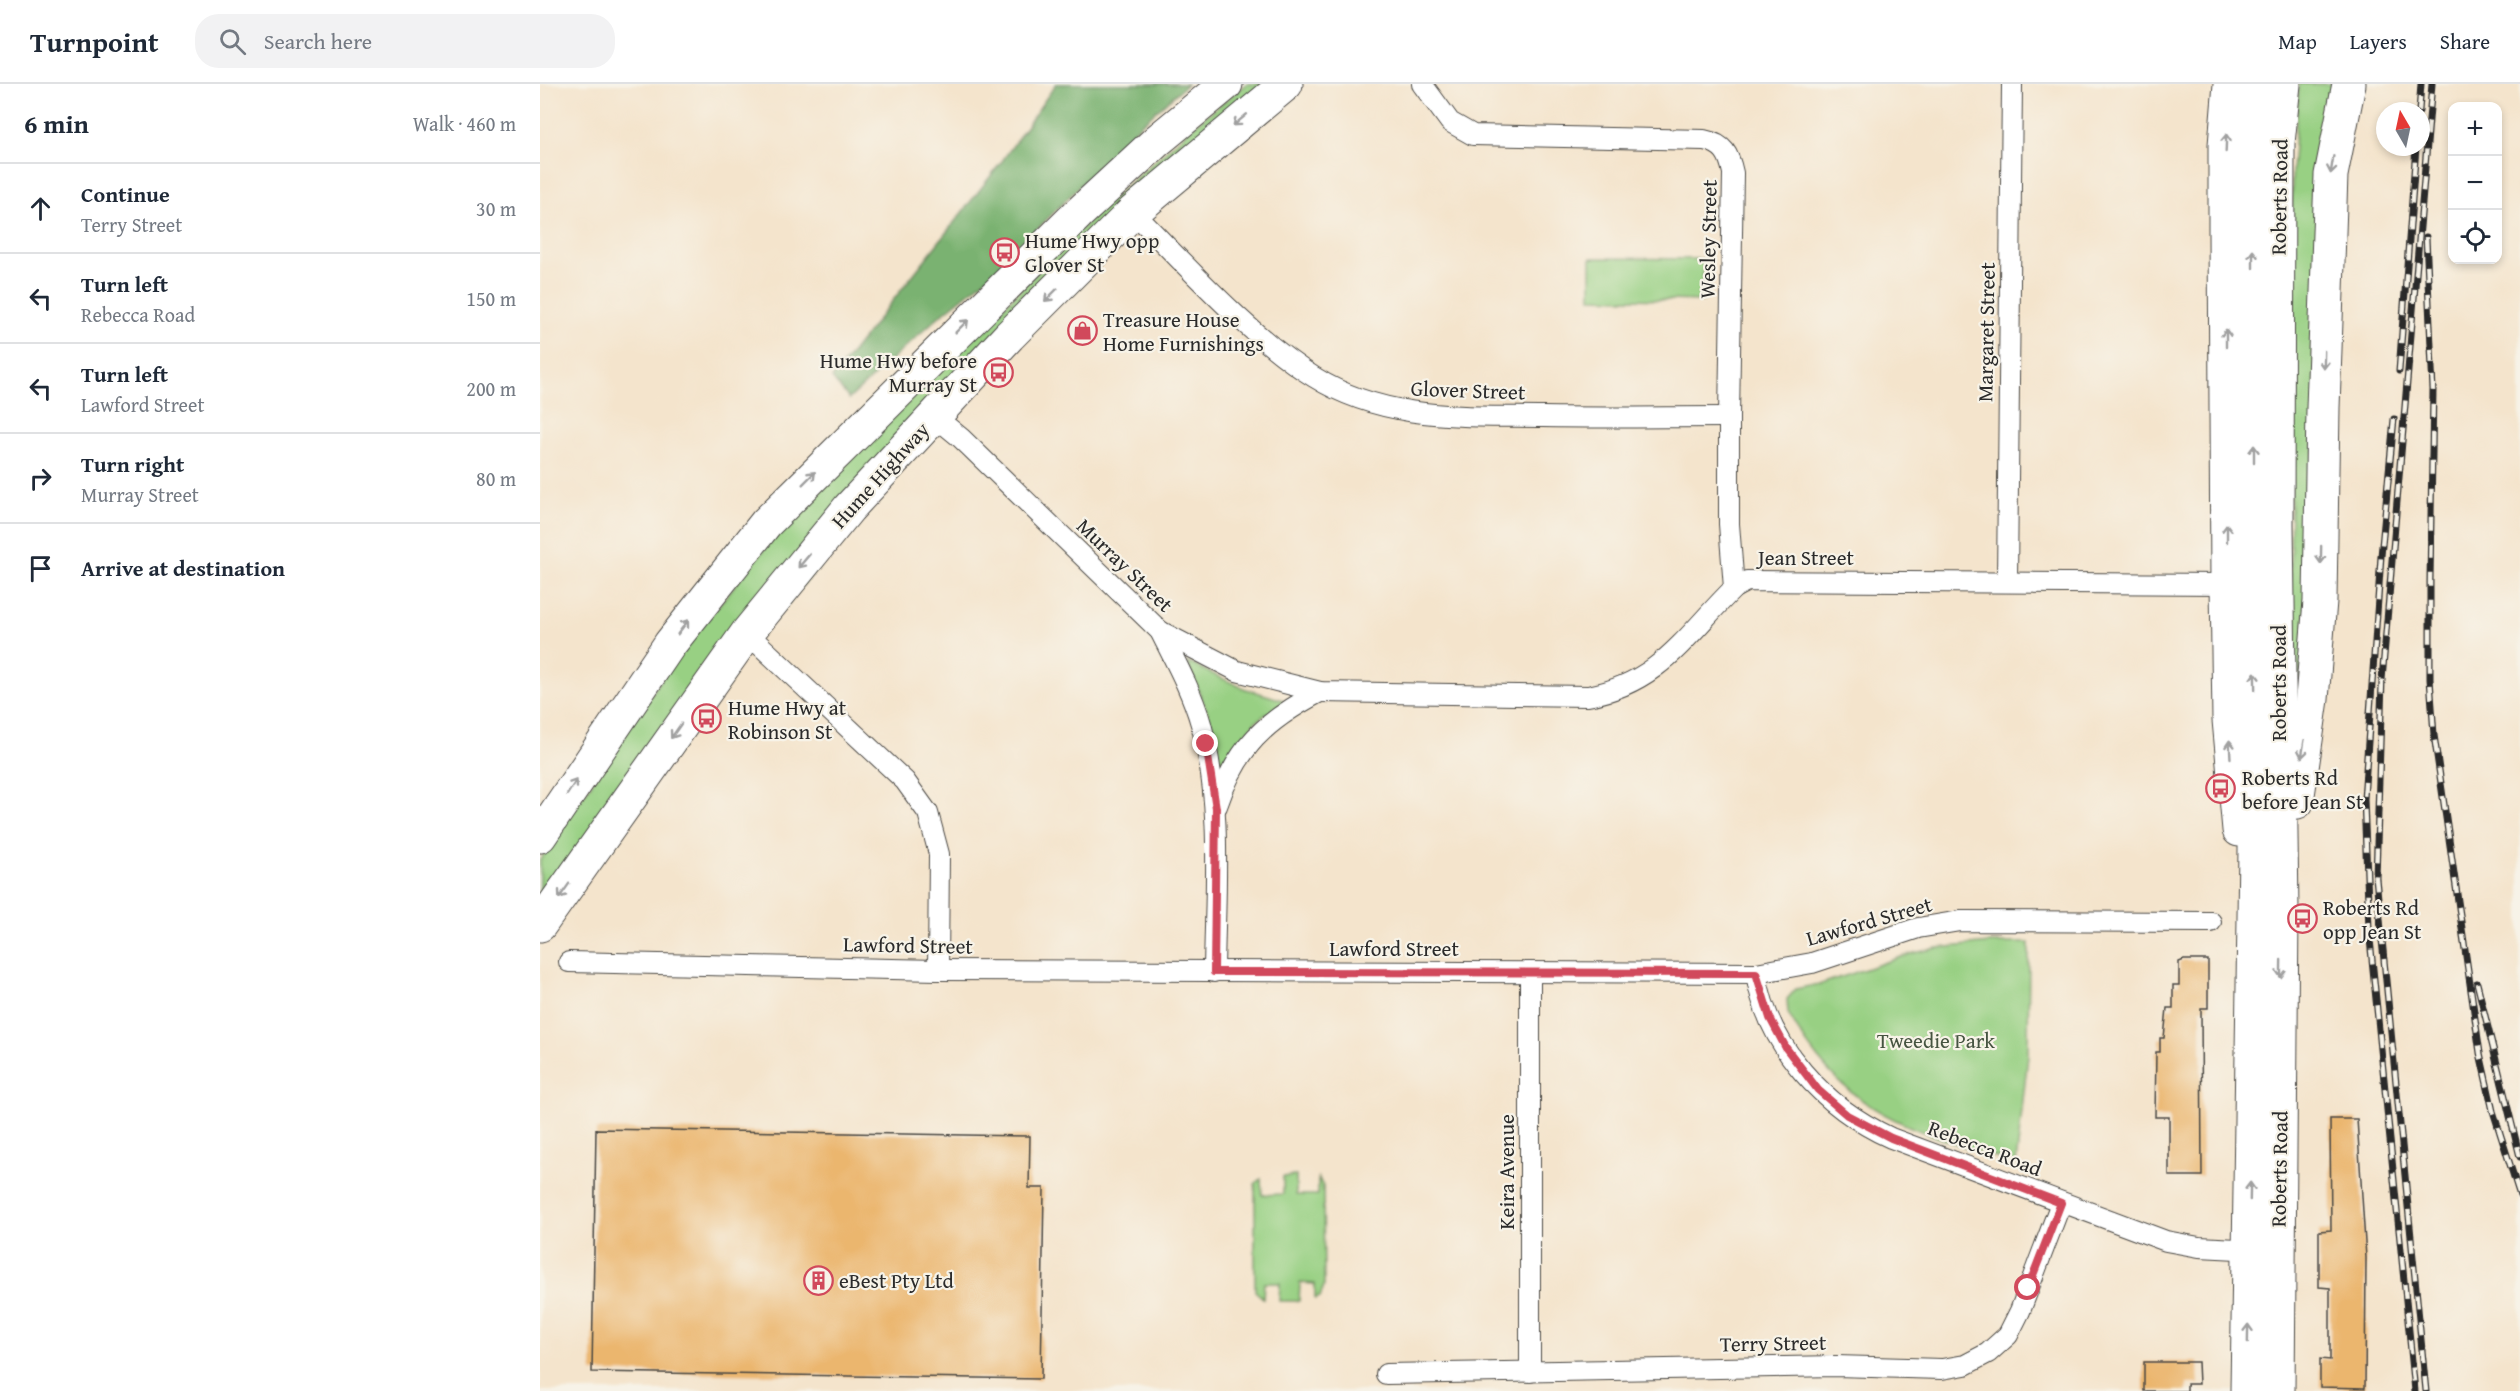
<!DOCTYPE html>
<meta charset="utf-8">
<style>
:root{--surface:#fff;--page:#f2f2f3;--text:#1f2937;--muted:#747a83;--line:#e0e1e3}
body{margin:0;font-family:"Gentium Book Plus",serif;background:var(--page);color:var(--text)}
.controls{position:absolute;right:18px;top:18px;display:grid;overflow:hidden;border-radius:12px;box-shadow:0 3px 9px #0003}
.controls button{width:54px;height:54px;display:grid;place-items:center;padding:0;border:0;border-bottom:2px solid var(--line);background:var(--surface);color:var(--text);font:30px sans-serif}
.compass{position:absolute;left:1836px;top:18px;width:54px;height:54px;border-radius:50%;background:var(--surface);box-shadow:0 3px 9px #0003;rotate:351deg}
.stop{position:absolute;width:18px;height:18px;margin:-14px;border:4px solid #d1495b;border-radius:50%;background:#fff}
.stop.end{background:#d1495b;border-color:#fff;box-shadow:0 2px 6px #0008}
.list{margin:0;padding:0;list-style:none}
h2{display:flex;justify-content:space-between;align-items:center;height:78px;margin:0;padding:0 24px;font-size:26px}
h2 small{font-size:20px;font-weight:400;color:var(--muted)}
.list li{display:grid;grid-template-columns:39px 1fr auto;gap:18px;align-items:center;box-sizing:border-box;height:90px;padding:0 24px;border-top:2px solid var(--line)}
.list b{display:block;font-size:22px;white-space:nowrap}
.list p{margin:0;font-size:20px;white-space:nowrap;color:var(--muted)}
.list em{font-size:20px;font-style:normal;color:var(--muted)}
.icon{flex:none;width:33px;height:33px;fill:none;stroke:currentColor;stroke-width:2;stroke-linecap:round;stroke-linejoin:round}
.map{position:relative;flex:none;width:1980px;height:1307px;overflow:hidden}
header{display:flex;align-items:center;gap:36px;box-sizing:border-box;height:84px;padding:0 30px;background:var(--surface);border-bottom:2px solid var(--line)}
header strong{font-size:28px}
nav{display:flex;gap:33px;margin-inline-start:auto;font-size:21px}
.search{width:420px;height:54px;background:var(--page);display:flex;align-items:center;gap:15px;box-sizing:border-box;padding:0 21px;border-radius:24px;color:var(--muted);font-size:22px}
main{display:flex}
aside{flex:1;background:var(--surface)}
.map>svg:first-child{display:block}
</style>
<header>
<strong>Turnpoint</strong>
<div class="search"><svg class="icon" aria-label="search" viewBox="0 0 24 24"><circle cx="10" cy="10" r="6"/><path d="M15 15l6 6"/></svg>Search here</div>
<nav><a>Map</a><a>Layers</a><a>Share</a></nav>
</header>
<main>
<aside>
<h2>6 min<small>Walk · 460 m</small></h2>
<ul class="list">
<li><svg class="icon" aria-label="ahead" viewBox="0 0 24 24"><path d="M12 20V5M6 11l6-6 6 6"/></svg><div><b>Continue</b><p>Terry Street</p></div><em>30 m</em></li>
<li><svg class="icon" aria-label="left" viewBox="0 0 24 24"><path d="M17 20v-9H6M10 6l-5 5 5 5"/></svg><div><b>Turn left</b><p>Rebecca Road</p></div><em>150 m</em></li>
<li><svg class="icon" aria-label="left" viewBox="0 0 24 24"><path d="M17 20v-9H6M10 6l-5 5 5 5"/></svg><div><b>Turn left</b><p>Lawford Street</p></div><em>200 m</em></li>
<li><svg class="icon" aria-label="right" viewBox="0 0 24 24"><path d="M7 20v-9h11M14 6l5 5-5 5"/></svg><div><b>Turn right</b><p>Murray Street</p></div><em>80 m</em></li>
<li><svg class="icon" aria-label="arrive" viewBox="0 0 24 24"><path d="M6 21V4h12l-3 4 3 4H6"/></svg><div><b>Arrive at destination</b></div></li>
</ul>
</aside>
<div class="map">
<svg width="1980" height="1307" viewBox="0 0 1980 1307">
<rect width="100%" height="100%" fill="#f7f3e8"/>
<filter id="ink" filterUnits="userSpaceOnUse"><feTurbulence type="fractalNoise" baseFrequency=".0167" numOctaves="2"/><feDisplacementMap in="SourceGraphic" scale="12" xChannelSelector="R" yChannelSelector="G"/><feConvolveMatrix kernelMatrix="1 2 1 2 8 2 1 2 1" color-interpolation-filters="sRGB"/></filter>
<filter id="wash" filterUnits="userSpaceOnUse"><feTurbulence type="fractalNoise" baseFrequency=".008" numOctaves="4" result="noise"/><feDisplacementMap in="SourceGraphic" scale="24" xChannelSelector="R" yChannelSelector="G"/><feGaussianBlur stdDeviation="1.35" result="paint"/><feColorMatrix in="noise" values="0 0 0 0 0 0 0 0 0 0 0 0 0 0 0 0 0 1.4 0 .05"/><feComposite in="paint" operator="in"/></filter>
<g filter="url(#wash)">
<rect width="100%" height="100%" fill="#f4e4cc"/>
<!-- green -->
<g fill="#98d083" stroke="#627e57" stroke-width="1.5">
<path d="M706,0H723L647,61L568,134L0,817V776L137,572L240,446L561,125L656,40Z"/>
<path d="M1759,0H1795L1759,650L1750,628L1752,87Z"/>
<path d="M1051,174L1163,175V217L1051,214Z"/>
<path d="M647,578L703,604L743,616L742,620L716,637L682,678L679,675L670,635Z"/>
<path d="M1451,859H1489L1488,971L1476,1080C1371,1044 1305,1033 1248,929L1247,915L1256,905L1284,899L1370,870L1397,864Z"/>
<path d="M756,1092V1111H778V1094L783,1102L784,1202L780,1213L775,1215V1200L760,1199L759,1217H739L740,1199H724L723,1214L715,1207V1100L721,1095L722,1111L743,1110V1093Z"/>
</g>
<!-- forest -->
<path fill="#7ab271" stroke="#526e4e" stroke-width="1.5" d="M516,0H647L599,42L456,187L396,235L309,315L292,294L460,80Z"/>
<g id="blocks">
<!-- building -->
<g fill="#ebb66e">
<path d="M1644,876H1668V924H1661L1662,1092H1629V1033H1615L1616,968H1620V954H1624L1627,924H1633V901H1639V878Z"/>
<path d="M1790,1035H1817L1826,1174L1825,1304L1780,1303V1275L1790,1276V1204L1779,1203V1147L1791,1146Z"/>
<path d="M56,1045L490,1052L489,1104H504L501,1295L52,1288Z"/>
<path d="M1604,1278H1658L1659,1300H1647V1307H1604Z"/>
</g>
</g>
</g>
<g filter="url(#ink)">
<use href="#blocks" fill-opacity="0" stroke="#494743" stroke-width="1.5"/>
<g fill="none" stroke-linecap="round" stroke-linejoin="round">
<defs>
<g id="minor">
<path d="M882,0L910,38L933,51L1164,56C1184,60 1189,70 1193,89L1189,333V440L1194,504"/>
<path d="M593,128C646,181 711,254 774,293C844,337 923,332 1003,333C1065,334 1127,333 1189,333"/>
<path d="M393,331L421,354L620,547C635,577 652,608 661,640C683,721 675,806 674,888"/>
<path d="M1467,497L1472,0"/>
<path d="M620,547L697,587L780,608L1048,612C1120,599 1146,551 1194,504L1207,497L1687,500"/>
<path d="M207,549L365,697L388,729L399,770L398,886"/>
<path d="M677,722C697,663 725,637 780,608"/>
<path d="M29,878L398,886L1216,889L1272,879L1378,844L1420,837L1671,838"/>
<path d="M1216,889C1227,963 1285,1024 1351,1054L1626,1157L1659,1163L1717,1166"/>
<path d="M990,1288V888"/>
<path d="M846,1290L1296,1282L1402,1285L1425,1281L1448,1269L1468,1251L1480,1227L1521,1119"/>
</g>
<g id="trunk">
<path d="M1690,0L1685,61V146L1687,500L1689,636L1699,746"/>
<path d="M1757,718L1772,615L1780,517L1783,324L1791,91L1809,0"/>
<path d="M0,752L130,560L226,439L538,130L618,56L686,0"/>
<path d="M0,841L207,549L309,424L469,252L593,128L746,0"/>
<path d="M1707,1307L1716,698L1713,85L1718,0"/>
<path d="M1738,1307L1742,827L1737,440L1738,59L1744,0"/>
</g>
</defs>
<!-- minor casing -->
<use href="#minor" stroke="#494743" stroke-width="22"/>
<!-- trunk casing -->
<use href="#trunk" stroke="#494743" stroke-width="35"/>
<!-- minor -->
<use href="#minor" stroke="#fff" stroke-width="20"/>
<!-- trunk -->
<use href="#trunk" stroke="#fff" stroke-width="33"/>
<defs>
<g id="rail">
<path d="M1879,27L1881,0"/>
<path d="M1886,153L1893,306L1890,497V595L1894,651L1940,969L1953,1027L1980,1112"/>
<path d="M1859,287L1876,63"/>
<path d="M1854,335L1841,472L1824,715L1829,845L1875,1307"/>
<path d="M1937,899L1980,1073"/>
<path d="M1886,1307L1836,794L1842,596L1892,0"/>
</g>
</defs>
<!-- rail casing -->
<use href="#rail" stroke="#2b2b2b" stroke-width="7"/>
<!-- rail -->
<use href="#rail" stroke="#f7f3e8" stroke-width="4.5" stroke-dasharray="14" stroke-linecap="butt"/>
</g>
<!-- one-way arrows -->
<defs><path id="oneway-shaft" d="M-6 0H5M1.5-3L5.5 0L1.5 3" fill="none" stroke-width="1.6" stroke-linecap="round" stroke-linejoin="round" transform="scale(1.5)"/></defs>
<g stroke="#a0a0a0">
<use href="#oneway-shaft" transform="translate(700 36) rotate(140)"/>
<use href="#oneway-shaft" transform="translate(1686 59) rotate(-88)"/>
<use href="#oneway-shaft" transform="translate(1792 81) rotate(99)"/>
<use href="#oneway-shaft" transform="translate(1713 175) rotate(-90)"/>
<use href="#oneway-shaft" transform="translate(511 211) rotate(135)"/>
<use href="#oneway-shaft" transform="translate(422 242) rotate(-45)"/>
<use href="#oneway-shaft" transform="translate(1686 254) rotate(-90)"/>
<use href="#oneway-shaft" transform="translate(1784 276) rotate(91)"/>
<use href="#oneway-shaft" transform="translate(1714 370) rotate(-90)"/>
<use href="#oneway-shaft" transform="translate(269 394) rotate(-45)"/>
<use href="#oneway-shaft" transform="translate(1687 449) rotate(-90)"/>
<use href="#oneway-shaft" transform="translate(1781 471) rotate(91)"/>
<use href="#oneway-shaft" transform="translate(264 477) rotate(130)"/>
<use href="#oneway-shaft" transform="translate(143 543) rotate(-53)"/>
<use href="#oneway-shaft" transform="translate(1715 597) rotate(-91)"/>
<use href="#oneway-shaft" transform="translate(136 647) rotate(125)"/>
<use href="#oneway-shaft" transform="translate(1690 665) rotate(-93)"/>
<use href="#oneway-shaft" transform="translate(1763 665) rotate(99)"/>
<use href="#oneway-shaft" transform="translate(32 703) rotate(-57)"/>
<use href="#oneway-shaft" transform="translate(24 807) rotate(125)"/>
<use href="#oneway-shaft" transform="translate(1741 885) rotate(91)"/>
<use href="#oneway-shaft" transform="translate(1710 1107) rotate(-89)"/>
<use href="#oneway-shaft" transform="translate(1708 1249) rotate(-89)"/>
</g>
</g>
<g fill="none" stroke-linecap="round" stroke-linejoin="round" filter="url(#ink)">
<!-- route -->
<path stroke="#d1495b" stroke-width="8" d="M666,660L676,724L674,888L1216,889L1230,934L1246,964L1278,1006L1307,1031L1351,1054L1521,1119L1488,1204"/>
</g>
<!-- icons -->
<defs>
<symbol id="bus-ring" viewBox="-11 -11 22 22"><circle r="9.5" fill="#f7f3e8" stroke="#d1495b" stroke-width="1.5"/><path d="M-5-6H5V4H4V6H2V4H-2V6H-4V4H-5ZM-3.5-4V0h7V-4ZM-3.5 1.2v1.5H-2V1.2ZM2 1.2v1.5H3.5V1.2Z" fill="#d1495b"/></symbol>
<symbol id="shop-ring" viewBox="-11 -11 22 22"><circle r="9.5" fill="#f7f3e8" stroke="#d1495b" stroke-width="1.5"/><path d="M-5-2.5h2.3a2.7 3.5 0 0 1 5.4 0H5L5.5 6h-11ZM-1.5-2.5h3a1.5 2.3 0 0 0-3 0Z" fill="#d1495b"/></symbol>
<symbol id="building-ring" viewBox="-11 -11 22 22"><circle r="9.5" fill="#f7f3e8" stroke="#d1495b" stroke-width="1.5"/><path d="M-4-6H4V6H1V3H-1V6H-4ZM-2.5-4.3h1.7v1.8h-1.7ZM.8-4.3h1.7v1.8H.8ZM-2.5-1h1.7V.8h-1.7ZM.8-1h1.7V.8H.8Z" fill="#d1495b"/></symbol>
</defs>
<g fill-rule="evenodd">
<use href="#bus-ring" x="448" y="152" width="33" height="33"/>
<use href="#shop-ring" x="526" y="230" width="33" height="33"/>
<use href="#bus-ring" x="442" y="272" width="33" height="33"/>
<use href="#bus-ring" x="150" y="618" width="33" height="33"/>
<use href="#bus-ring" x="1664" y="688" width="33" height="33"/>
<use href="#bus-ring" x="1746" y="818" width="33" height="33"/>
<use href="#building-ring" x="262" y="1180" width="33" height="33"/>
</g>
<g text-anchor="middle" dominant-baseline="central" stroke-width="4.5" stroke-linejoin="round" paint-order="stroke">
<!-- street labels -->
<g font-size="21" fill="#2b2b2b" stroke="#f7f3e8">
<text transform="translate(1739 113) rotate(-89)">Roberts Road</text>
<text transform="translate(1168 155) rotate(-89)">Wesley Street</text>
<text transform="translate(1446 248) rotate(-89)">Margaret Street</text>
<text transform="translate(928 306) rotate(2)">Glover Street</text>
<text transform="translate(340 391) rotate(-48)">Hume Highway</text>
<text x="1266" y="473">Jean Street</text>
<text transform="translate(585 481) rotate(44)">Murray Street</text>
<text transform="translate(1738 599) rotate(-90)">Roberts Road</text>
<text transform="translate(1329 837) rotate(-16)">Lawford Street</text>
<text transform="translate(368 861) rotate(1)">Lawford Street</text>
<text x="854" y="864">Lawford Street</text>
<text transform="translate(1445 1064) rotate(21)">Rebecca Road</text>
<text transform="translate(1739 1085) rotate(-89)">Roberts Road</text>
<text transform="translate(966 1088) rotate(-90)">Keira Avenue</text>
<text transform="translate(1233 1259) rotate(-1)">Terry Street</text>
</g>
<!-- poi labels -->
<g font-size="21" fill="#2b2b2b" stroke="#f7f3e8" text-anchor="start">
<text x="485" y="156">Hume Hwy opp<tspan x="485" dy="24">Glover St</tspan></text>
<text x="563" y="235">Treasure House<tspan x="563" dy="24">Home Furnishings</tspan></text>
<text x="437" y="276" text-anchor="end">Hume Hwy before<tspan x="437" dy="24">Murray St</tspan></text>
<text x="188" y="623">Hume Hwy at<tspan x="188" dy="24">Robinson St</tspan></text>
<text x="1702" y="693">Roberts Rd<tspan x="1702" dy="24">before Jean St</tspan></text>
<text x="1783" y="823">Roberts Rd<tspan x="1783" dy="24">opp Jean St</tspan></text>
<text x="299" y="1196">eBest Pty Ltd</text>
</g>
<!-- park labels -->
<g font-size="21" fill="#465441" stroke="#f7f3e8">
<text x="1396" y="956">Tweedie Park</text>
</g>
</g>
</svg>
<div class="controls">
<button>+</button>
<button>−</button>
<button><svg class="icon" aria-label="locate" viewBox="0 0 24 24"><circle cx="12" cy="12" r="6"/><path d="M12 2v4M12 18v4M2 12h4M18 12h4"/></svg></button>
</div>
<svg class="compass" viewBox="-18 -18 36 36"><path d="M0-13l5 13h-10z" fill="#e53935"/><path d="M0 13l5-13h-10z" fill="#747a83"/></svg>
<div class="stop" style="left:1488px;top:1204px"></div>
<div class="stop end" style="left:666px;top:660px"></div>
</div>
</main>
